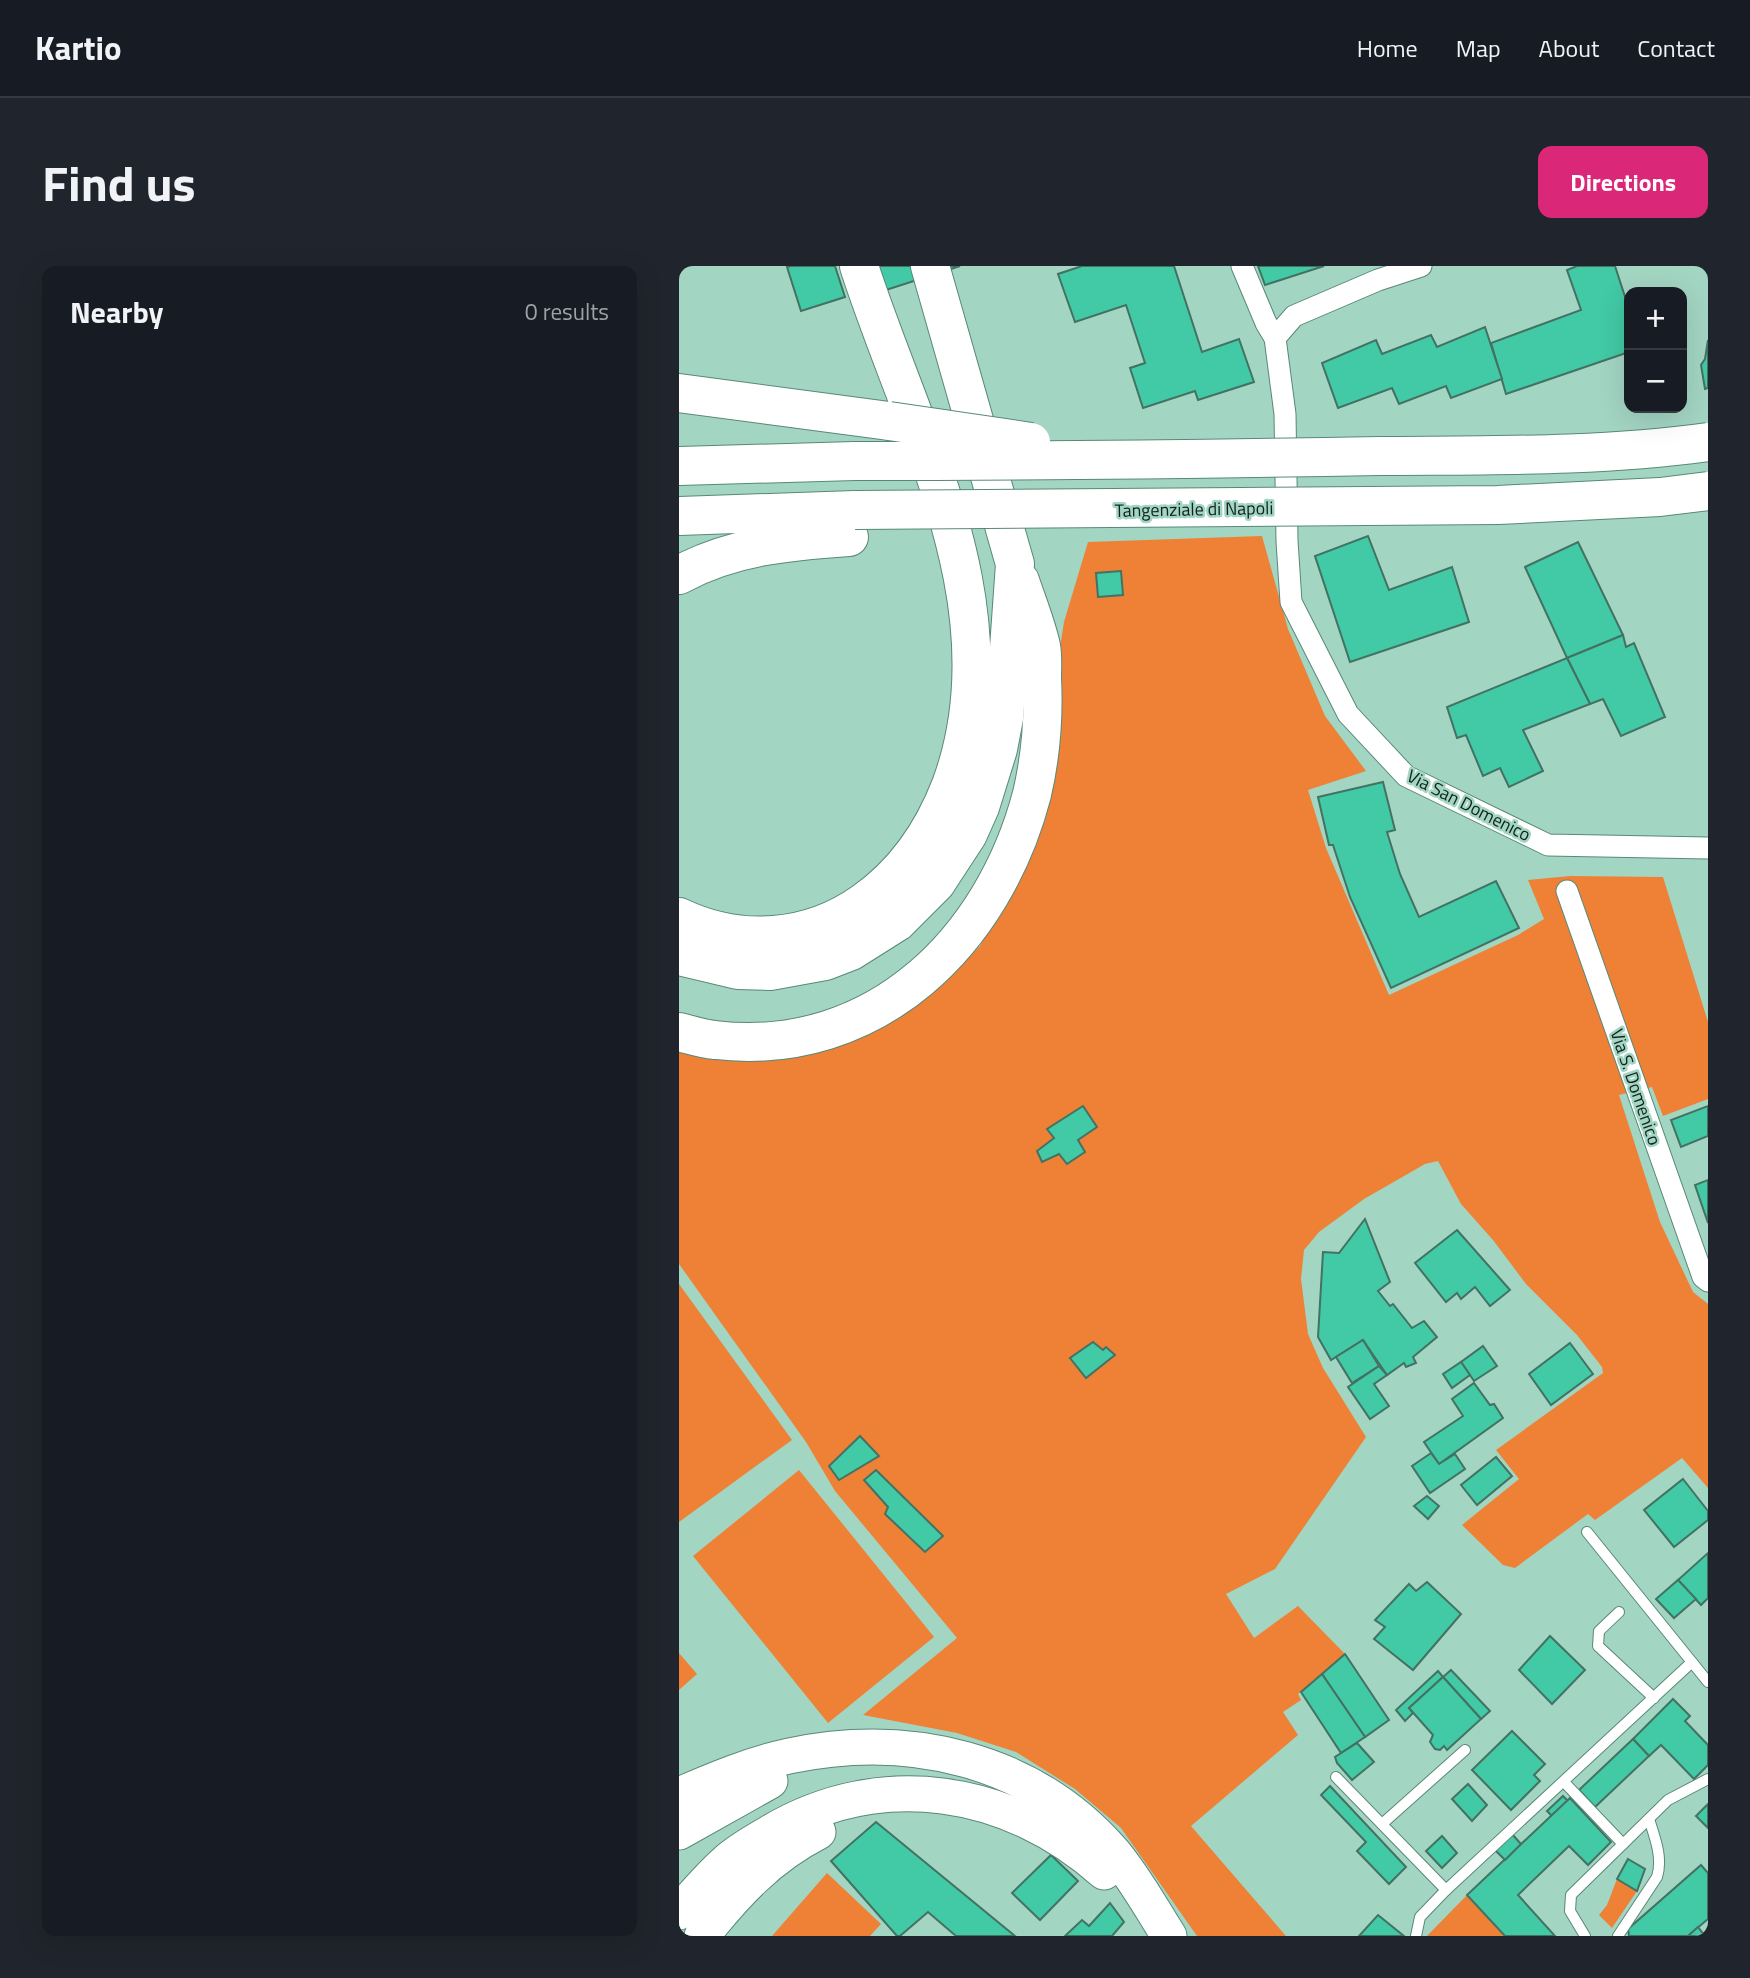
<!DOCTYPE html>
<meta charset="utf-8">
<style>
:root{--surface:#171b24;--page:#20242c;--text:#f1f3f6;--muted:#9ea1a6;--line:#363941;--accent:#db2777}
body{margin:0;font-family:"Titillium Web",sans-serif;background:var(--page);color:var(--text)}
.controls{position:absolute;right:21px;top:21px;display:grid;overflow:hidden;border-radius:14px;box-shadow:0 7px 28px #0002}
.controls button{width:63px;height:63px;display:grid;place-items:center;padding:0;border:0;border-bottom:2px solid var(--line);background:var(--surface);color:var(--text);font:35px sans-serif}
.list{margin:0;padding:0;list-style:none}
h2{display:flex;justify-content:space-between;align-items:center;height:91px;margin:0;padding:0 28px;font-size:30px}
h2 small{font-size:23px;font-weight:400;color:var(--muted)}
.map{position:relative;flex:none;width:1029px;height:1670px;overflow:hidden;border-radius:14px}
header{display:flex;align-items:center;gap:42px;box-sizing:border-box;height:98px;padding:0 35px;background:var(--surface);border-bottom:2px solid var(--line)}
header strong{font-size:33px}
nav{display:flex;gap:38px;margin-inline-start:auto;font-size:24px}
.intro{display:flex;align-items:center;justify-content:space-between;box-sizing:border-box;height:168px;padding:0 42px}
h1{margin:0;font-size:49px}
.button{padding:18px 32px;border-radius:14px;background:var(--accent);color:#fff;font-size:24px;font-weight:700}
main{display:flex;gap:42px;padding:0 42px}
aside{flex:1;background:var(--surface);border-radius:14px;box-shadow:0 7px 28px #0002}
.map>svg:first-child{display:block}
</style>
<header>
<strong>Kartio</strong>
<nav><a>Home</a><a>Map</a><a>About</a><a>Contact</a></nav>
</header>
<div class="intro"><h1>Find us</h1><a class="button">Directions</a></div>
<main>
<aside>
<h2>Nearby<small>0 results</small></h2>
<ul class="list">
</ul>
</aside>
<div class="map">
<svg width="1029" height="1670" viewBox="0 0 1029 1670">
<rect width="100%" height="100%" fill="#a3d5c3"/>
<!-- green -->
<g fill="#ee8136">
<path d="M583,270L609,363L646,450L687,505L629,524L647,582L710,729L839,669L865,653L849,614L891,610L984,611L1029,756V833L984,850L973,821L940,829L981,956L1014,1026L1029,1038V1222L1003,1192L916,1254L909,1248L836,1302L824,1299L783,1259L840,1213L817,1184L924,1107L923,1101L898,1069L847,1018L814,974L782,938L759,895L746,898L685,933L640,966L625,984L622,1013L629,1068L644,1102L687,1171L596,1303L547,1328L575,1372L619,1340L666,1388L619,1428L622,1434L604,1446L619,1469L512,1560L607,1670H518L442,1562L396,1523L337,1486L278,1467L184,1449L278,1372L156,1225L127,1176L0,998V778L240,735L301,680L347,598L385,356L409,276Z"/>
<path d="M0,1018L113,1174L0,1256Z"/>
<path d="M120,1204L255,1371L149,1457L14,1290Z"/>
<path d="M0,1387L18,1408L0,1424Z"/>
<path d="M148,1607L202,1658L191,1670H93Z"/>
<path d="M938,1613L958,1625L933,1662L920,1649L928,1639Z"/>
<path d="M788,1629L826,1670H748Z"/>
</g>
<!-- building -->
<g fill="#42c9a5" stroke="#437263" stroke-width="2">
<path d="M112,0H156L166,31L122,45L108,1Z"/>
<path d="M196,0H281L204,25Z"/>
<path d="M403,0H495L523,86L560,73L575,116L519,134L516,125L464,142L451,102L466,97L447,39L396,56L379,8Z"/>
<path d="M579,0H645L586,19Z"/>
<path d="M898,0H936L950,43V86L827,128L812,77L902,44L888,4Z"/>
<path d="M806,61L823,113L772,132L767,120L720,138L713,122L659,142L643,97L697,74L703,88L752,69L758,81Z"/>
<path d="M1029,74V122L1026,123L1022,99L1026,93Z"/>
<path d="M689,270L710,324L773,301L790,356L671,396L636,290Z"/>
<path d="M899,276L944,369L888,392L846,301Z"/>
<path d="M442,305L444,329L419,331L417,307Z"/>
<path d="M944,369L947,381L955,377L986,451L942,470L924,433L911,438L888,392Z"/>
<path d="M888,392L911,438L844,464L864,505L830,521L821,502L804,510L787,469L778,472L768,441Z"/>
<path d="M704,516L716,564L708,566L721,608L740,651L817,615L840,662L712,722L671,631L654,579H650L639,531Z"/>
<path d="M404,840L418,861L399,874L406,886L388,898L380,888L363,896L358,885L375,872L368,863Z"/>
<path d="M1029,840V870L1002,881L992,854Z"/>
<path d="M1029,914V957L1016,919Z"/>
<path d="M686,953L711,1016L699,1025L711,1040L714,1038L733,1062L745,1055L758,1071L734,1091L737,1097L727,1101L725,1097L708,1109L684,1074L652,1094L639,1071L644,986L660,987Z"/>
<path d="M778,964L831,1024L811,1040L796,1021L782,1033L778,1027L767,1036L736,997Z"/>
<path d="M684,1074L700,1100L673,1117L657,1091Z"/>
<path d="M414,1076L424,1084L427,1081L436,1089L407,1112L391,1092Z"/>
<path d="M891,1077L914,1108L872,1139L850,1108Z"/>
<path d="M804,1080L818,1100L795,1115L782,1096Z"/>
<path d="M782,1096L791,1109L773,1122L764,1108Z"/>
<path d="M700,1100L708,1109L695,1118L710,1140L691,1153L669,1121Z"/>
<path d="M795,1117L811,1139L815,1138L824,1152L760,1198L745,1176L784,1150L773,1133Z"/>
<path d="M181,1170L200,1190L160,1214L150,1200Z"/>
<path d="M752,1187L760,1198L776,1188L786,1203L751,1227L733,1200Z"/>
<path d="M817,1191L833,1210L798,1239L782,1219Z"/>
<path d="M197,1204L264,1270L246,1286L206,1248L209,1241L185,1214Z"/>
<path d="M1004,1213L1029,1245V1254L995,1281L965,1244Z"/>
<path d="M748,1230L760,1240L749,1253L735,1240Z"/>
<path d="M1029,1287V1332L1022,1339L999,1314Z"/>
<path d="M999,1314L1017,1333L995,1352L977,1333Z"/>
<path d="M748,1316L782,1348L734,1404L695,1373L706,1361L696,1354L730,1318L737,1325Z"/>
<path d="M871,1370L906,1404L873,1438L840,1404Z"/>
<path d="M666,1388L710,1454L686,1471L643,1408Z"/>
<path d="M772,1404L811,1445L802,1453L764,1411Z"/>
<path d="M759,1405L764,1411L730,1442L734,1447L726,1455L717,1444Z"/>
<path d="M643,1408L686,1471L662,1487L622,1426Z"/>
<path d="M764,1411L802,1453L768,1484L765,1480L761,1484L756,1483L751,1476L754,1469L730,1442Z"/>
<path d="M994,1433L1011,1450L1006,1455L1029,1479V1499L1015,1513L982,1479L970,1490L954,1473Z"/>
<path d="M833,1465L866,1498L855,1509L861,1515L832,1544L793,1504Z"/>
<path d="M954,1473L970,1490L916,1541L900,1524Z"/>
<path d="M678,1477L695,1496L673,1514L658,1497L656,1491Z"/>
<path d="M789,1518L808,1539L793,1555L773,1533Z"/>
<path d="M651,1520L727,1601L710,1618L678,1585L687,1576L642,1529Z"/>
<path d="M884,1530L889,1535L873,1550L868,1545Z"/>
<path d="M891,1532L932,1576L909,1599L890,1580L839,1629L876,1670H826L788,1629Z"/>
<path d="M1029,1538V1562L1017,1550Z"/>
<path d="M197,1556L336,1670H277L249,1646L221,1670H218L152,1595Z"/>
<path d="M833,1568L842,1578L826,1594L816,1584Z"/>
<path d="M763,1570L778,1587L763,1602L747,1585Z"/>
<path d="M372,1589L399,1615L361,1654L333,1627Z"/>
<path d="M949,1593L966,1603L958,1625L938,1613Z"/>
<path d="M1022,1599L1029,1607V1653L1009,1670H950L949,1663Z"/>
<path d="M431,1637L445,1656L433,1670H386L403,1654L410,1660Z"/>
<path d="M699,1649L725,1670H680Z"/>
<path d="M1019,1661L1026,1670H1009Z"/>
</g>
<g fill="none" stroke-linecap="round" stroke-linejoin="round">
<defs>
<g id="service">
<path d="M908,1266L1029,1416"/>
<path d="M940,1346L920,1365L919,1380L975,1432"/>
<path d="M657,1511L767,1624L1013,1396"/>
<path d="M885,1516L944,1578"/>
<path d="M703,1558L786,1484"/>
<path d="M737,1670L741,1651L767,1624"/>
<path d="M906,1670L891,1645L892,1629L989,1534L1029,1513"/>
<path d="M939,1670L978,1611C984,1592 976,1572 970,1553"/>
</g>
<g id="minor">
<path d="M563,0L587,57L596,72"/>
<path d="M742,0L699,14L615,50L596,72L606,148L608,275L612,336L669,448L727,510L869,579L1029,582"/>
<path d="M888,625L1024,1011L1029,1015"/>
</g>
<g id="trunk">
<path d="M0,1529C35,1514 73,1498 110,1490C229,1465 352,1492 434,1586C456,1612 472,1642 490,1670"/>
<path d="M0,1566L91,1515"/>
<path d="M0,1646C15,1629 30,1611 47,1596C60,1584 77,1575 92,1566C202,1501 331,1522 425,1606"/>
<path d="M23,1670C56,1628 90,1591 139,1566"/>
</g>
<g id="motorway">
<path d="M0,127L210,155"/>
<path d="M0,200L176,195"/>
<path d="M0,250L176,244"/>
<path d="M0,309C53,280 111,275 170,271"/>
<path d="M0,651C61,680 130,675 185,636C226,607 254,566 272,519C337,342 233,165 180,0"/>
<path d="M0,690L59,704L91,705L146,695L172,685L218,656L257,617L289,568L301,541L319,483L325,452L336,298L251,0"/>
<path d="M0,766C12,769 24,773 36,774C197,793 315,674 353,528C362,489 365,451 363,412C363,402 364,390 362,380C357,358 348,336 341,315"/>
</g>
</defs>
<!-- service casing -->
<use href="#service" stroke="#598878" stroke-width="12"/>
<!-- minor casing -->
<use href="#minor" stroke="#598878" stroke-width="23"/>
<!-- trunk casing -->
<use href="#trunk" stroke="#598878" stroke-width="37"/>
<!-- motorway casing -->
<use href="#motorway" stroke="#598878" stroke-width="40"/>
<!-- service -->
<use href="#service" stroke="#fff" stroke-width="10"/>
<!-- minor -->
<use href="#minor" stroke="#fff" stroke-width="21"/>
<!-- trunk -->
<use href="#trunk" stroke="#fff" stroke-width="35"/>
<!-- motorway -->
<use href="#motorway" stroke="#fff" stroke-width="38"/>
<defs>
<g id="motorway-bridge">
<path d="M210,155L352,176"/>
<path d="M176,195C351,195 526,193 701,190C810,189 921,191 1029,176"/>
<path d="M176,244L819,239L981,231L1029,225"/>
</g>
</defs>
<!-- motorway-bridge casing -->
<use href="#motorway-bridge" stroke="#598878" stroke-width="40" stroke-linecap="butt"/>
<!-- motorway-bridge -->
<use href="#motorway-bridge" stroke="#fff" stroke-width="38"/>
</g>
<g text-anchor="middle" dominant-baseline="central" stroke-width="5" stroke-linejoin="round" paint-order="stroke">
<!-- street labels -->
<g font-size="18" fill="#10231d" stroke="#a3d5c3">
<text transform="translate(515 243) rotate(-1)">Tangenziale di Napoli</text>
<text transform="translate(790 539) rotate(27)">Via San Domenico</text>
<text transform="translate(957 821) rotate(71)">Via S. Domenico</text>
</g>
</g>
</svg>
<div class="controls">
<button>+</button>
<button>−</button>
</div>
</div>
</main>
